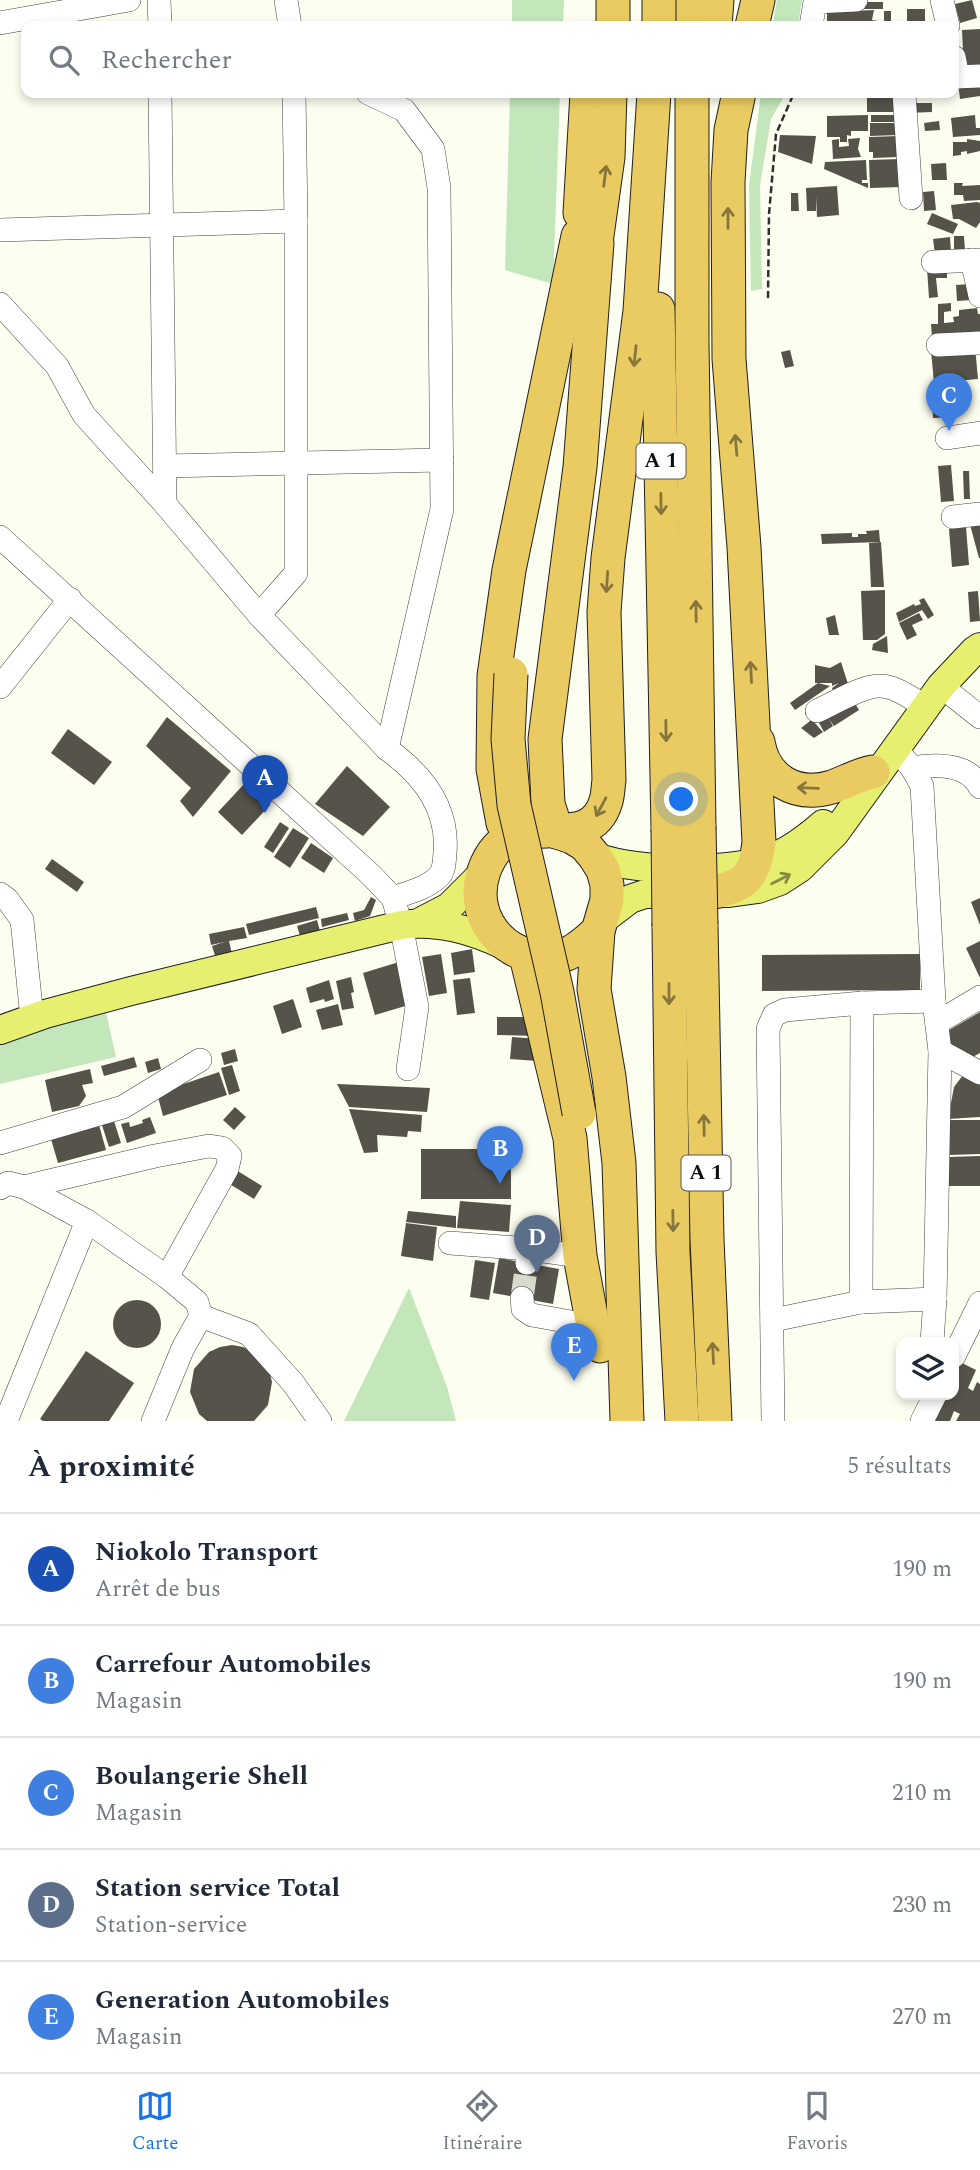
<!DOCTYPE html>
<html lang="fr">
<meta charset="utf-8">
<style>
:root{--surface:#fff;--page:#f2f2f3;--text:#1f2937;--muted:#747a83;--line:#e0e1e3;--accent:#1a73e8}
body{margin:0;font-family:Spectral,serif;background:var(--page);color:var(--text)}
.controls{position:absolute;right:21px;bottom:21px;display:grid;overflow:hidden;border-radius:14px;box-shadow:0 4px 10px #0003}
.controls button{width:63px;height:63px;display:grid;place-items:center;padding:0;border:0;border-bottom:2px solid var(--line);background:var(--surface);color:var(--text);font:35px sans-serif}
.you{position:absolute;left:682px;top:800px;width:24px;height:24px;margin:-18px;border:5px solid #fff;border-radius:50%;background:#1a73e8;box-shadow:0 0 0 10px #1a73e833}
.badge{display:grid;place-items:center;width:46px;height:46px;border-radius:50%;background:var(--accent);color:#fff;font-size:23px;font-weight:700}
.pin{position:absolute;translate:-50% -58px;filter:drop-shadow(0 2px 4px #0008)}
.pin::after{content:'';position:absolute;top:37px;width:24px;height:21px;background:inherit;clip-path:polygon(0 0,100% 0,50% 100%)}
.list{margin:0;padding:0;list-style:none}
h2{display:flex;justify-content:space-between;align-items:center;height:91px;margin:0;padding:0 28px;font-size:30px}
h2 small{font-size:23px;font-weight:400;color:var(--muted)}
.list li{display:grid;grid-template-columns:46px 1fr auto;gap:21px;align-items:center;box-sizing:border-box;height:112px;padding:0 28px;border-top:2px solid var(--line)}
.list b{display:block;font-size:26px;white-space:nowrap}
.list p{margin:0;font-size:23px;white-space:nowrap;color:var(--muted)}
.list em{font-size:23px;font-style:normal;color:var(--muted)}
.icon{flex:none;width:38px;height:38px;fill:none;stroke:currentColor;stroke-width:2;stroke-linecap:round;stroke-linejoin:round}
.map{position:relative;flex:none;width:980px;height:1421px;overflow:hidden}
.search{position:absolute;background:var(--surface);box-shadow:0 4px 10px #0003;left:21px;right:21px;top:21px;height:77px;display:flex;align-items:center;gap:18px;box-sizing:border-box;padding:0 24px;border-radius:14px;color:var(--muted);font-size:26px}
.sheet{height:651px;background:var(--surface)}
nav{display:flex;justify-content:space-around;align-items:center;box-sizing:border-box;height:98px;border-top:2px solid var(--line);background:var(--surface);font-size:19px;color:var(--muted)}
nav a{display:grid;justify-items:center;gap:4px}
nav .on{color:var(--accent)}
.map>svg:first-child{display:block}
</style>
<div class="map">
<svg width="980" height="1421" viewBox="0 0 980 1421">
<rect width="100%" height="100%" fill="#fcfef0"/>
<!-- green -->
<g fill="#c4e6bb">
<path d="M512,0H564L563,26H512Z"/>
<path d="M777,0H802L798,26H772Z"/>
<path d="M510,93H560L553,284L505,270Z"/>
<path d="M761,93H786L771,119L760,185L762,289L751,291L749,186Z"/>
<path d="M105,1008L116,1057L0,1084V1042Z"/>
<path d="M409,1288L447,1387L456,1421H344Z"/>
</g>
<!-- building -->
<g fill="#56534b">
<path d="M972,0L977,18L960,23L955,4Z"/>
<rect x="864" y="2" width="19" height="7"/>
<rect x="907" y="9" width="18" height="17"/>
<path d="M874,10L872,20L878,21H884V11H891V26H875L874,22H862V26H827V12Z"/>
<path d="M980,29V70L964,71L962,30Z"/>
<path d="M980,80V96L960,99L958,83Z"/>
<rect x="867" y="93" width="34" height="19"/>
<path d="M907,103H932V112L907,113Z"/>
<path d="M868,115V131H851V136L847,135V142H840V137H827V116Z"/>
<rect x="871" y="115" width="28" height="7"/>
<path d="M975,115L976,128H980V135L953,137L951,118Z"/>
<path d="M939,121L940,130L925,131L924,123Z"/>
<path d="M870,123H899V135L870,136Z"/>
<path d="M780,135L816,136L812,164L778,152Z"/>
<path d="M898,136V157L873,158V152H869V137Z"/>
<path d="M860,138L858,149L861,157L833,159L832,140L839,139V147L849,146L848,139Z"/>
<path d="M967,139L980,141V151L967,154V151L961,152V155L953,156V142H967Z"/>
<path d="M900,159L902,187L870,188L869,160Z"/>
<path d="M866,160L867,180H862V183H868V188L824,169L825,162Z"/>
<path d="M946,163L947,180H932L931,164Z"/>
<path d="M954,183H963L962,186L980,185V200L964,201L963,195H954Z"/>
<path d="M837,186L839,215L817,217L816,197V211H807L806,188Z"/>
<path d="M934,191L936,210L924,211L923,192Z"/>
<path d="M791,193H798L799,211H791Z"/>
<path d="M977,202L980,203V222L976,228L959,219H953L951,205Z"/>
<path d="M932,213L958,224L953,234L927,224Z"/>
<path d="M954,236H964L965,251H954Z"/>
<path d="M950,237L951,252L935,254L933,239Z"/>
<path d="M947,266V278H936L938,297L929,298L927,268Z"/>
<path d="M971,284L972,300L957,301L956,285Z"/>
<path d="M951,303V311L944,312V323L954,322L953,317L959,316V310L977,308L978,314H980V333L932,337L931,324H938V304Z"/>
<path d="M975,347L978,379L934,383L931,351Z"/>
<path d="M790,350L794,366L785,368L781,352Z"/>
<path d="M950,388L952,417L933,418L931,389Z"/>
<path d="M951,465L954,501L941,502L938,466Z"/>
<path d="M963,471H969L970,499H964Z"/>
<path d="M980,518V558H979L969,521Z"/>
<path d="M966,527L969,565L952,567L949,529Z"/>
<path d="M879,530L880,542L822,544L821,534L852,533V537H858V534H867L866,531Z"/>
<path d="M881,542L884,587H871L869,543Z"/>
<path d="M885,590V634L877,640H863L861,591Z"/>
<path d="M978,591L980,621L970,622L968,592Z"/>
<path d="M924,598L934,615L928,619L922,610L899,622L896,613L914,604L915,606L921,604L919,600Z"/>
<path d="M919,613L923,620L912,625L917,635L907,640L899,623Z"/>
<path d="M835,615L839,635H829L826,618Z"/>
<path d="M887,636L888,653L872,650L873,644Z"/>
<path d="M841,662L849,687L834,695L832,688L839,683L832,686V683H815V665L830,668Z"/>
<path d="M818,683L830,686L795,710L790,703Z"/>
<path d="M853,700L859,710L834,726L829,719L833,726L824,732L818,721Z"/>
<path d="M167,717L231,771L193,817L180,801L191,788L146,746Z"/>
<path d="M810,721H813L823,732L814,738L801,728Z"/>
<path d="M68,729L112,762L94,785L51,753Z"/>
<path d="M347,766L390,807L363,836L315,804Z"/>
<path d="M246,782L270,805L242,835L218,812Z"/>
<path d="M280,822L289,828L273,853L264,847Z"/>
<path d="M293,828L309,838L290,868L274,857Z"/>
<path d="M311,843L333,858L324,873L301,858Z"/>
<path d="M52,859L84,882L77,892L45,869Z"/>
<path d="M371,897L376,900L370,916L355,921L353,913L364,910Z"/>
<path d="M980,898V925L971,902Z"/>
<path d="M316,907L319,918L249,935L246,924Z"/>
<path d="M347,913L349,920L322,927L321,919Z"/>
<path d="M317,920L320,931L300,936L297,926Z"/>
<path d="M244,927L247,938L229,941L232,954L216,959L212,946L224,942L211,945L209,934Z"/>
<path d="M980,941V978L966,948Z"/>
<path d="M472,949L475,972L454,975L451,953Z"/>
<path d="M441,954L447,993L429,996L422,957Z"/>
<path d="M920,954V990L762,991V955Z"/>
<path d="M399,962L412,1004L375,1015L363,973Z"/>
<path d="M351,977L354,992L351,993L354,1008L342,1010L336,981Z"/>
<path d="M470,978L475,1013L457,1015L453,980Z"/>
<path d="M329,980L334,999L325,1002L324,999L310,1003L306,988Z"/>
<path d="M293,999L302,1027L282,1034L273,1006Z"/>
<path d="M338,1004L343,1025L322,1030L316,1010Z"/>
<path d="M980,1012V1053L971,1058L948,1046L946,1032Z"/>
<path d="M497,1017H537V1036L497,1035Z"/>
<path d="M512,1037L539,1039L537,1061L510,1059Z"/>
<path d="M235,1049L238,1061L224,1065L221,1053Z"/>
<path d="M134,1057L137,1067L104,1076L101,1066Z"/>
<path d="M158,1058L161,1069L148,1073L145,1062Z"/>
<path d="M232,1065L240,1091L229,1095L221,1068Z"/>
<path d="M90,1069L93,1083L82,1085L86,1096L79,1106L52,1112L45,1080Z"/>
<path d="M219,1072L227,1095L163,1116L157,1093Z"/>
<path d="M963,1075L980,1083V1117L948,1119L954,1087Z"/>
<path d="M337,1084L430,1088L427,1112L349,1107Z"/>
<path d="M235,1107L246,1117L234,1130L223,1120Z"/>
<path d="M349,1109L422,1115L421,1132L408,1131L407,1137L377,1135L378,1152L364,1153Z"/>
<path d="M150,1117L156,1133L127,1143L121,1124L129,1122L130,1127L143,1123L142,1120Z"/>
<path d="M949,1120H980V1154L949,1155Z"/>
<path d="M114,1121L121,1143L109,1147L102,1125Z"/>
<path d="M99,1125L106,1150L58,1163L51,1139Z"/>
<rect x="421" y="1149" width="90" height="50"/>
<path d="M980,1156V1186H947L948,1157Z"/>
<path d="M236,1170L262,1186L254,1199L228,1183Z"/>
<path d="M460,1201L511,1205L509,1232L457,1228Z"/>
<path d="M408,1211L456,1216V1228L406,1222Z"/>
<path d="M406,1223L437,1227L433,1261L401,1256Z"/>
<path d="M499,1258L559,1269L553,1304L493,1293Z"/>
<path d="M475,1260L495,1263L489,1300L470,1297Z"/>
<circle cx="137" cy="1324" r="24"/>
<path d="M232,1345L243,1347L254,1352L269,1370L272,1382L268,1405L254,1421H207L199,1414L190,1392L194,1369L209,1352L220,1347Z"/>
<path d="M86,1351L134,1383L109,1421H43L40,1419Z"/>
<path d="M958,1361L976,1370L968,1388L973,1391L977,1382L980,1384V1421H956L960,1414L954,1411L950,1421H930L942,1395H954V1369Z"/>
</g>
<g fill="none" stroke-linecap="round" stroke-linejoin="round">
<!-- minor-tunnel -->
<path stroke="#d8dace" stroke-width="23" stroke-dasharray="23 11" stroke-linecap="butt" d="M522,1298L527,1263"/>
<defs>
<g id="minor">
<path d="M159,0L160,26"/>
<path d="M286,0L290,26"/>
<path d="M942,0L948,26"/>
<path d="M0,23L129,0"/>
<path d="M811,26L815,2L856,0"/>
<path d="M954,57L958,77"/>
<path d="M954,77L980,76"/>
<path d="M160,93L165,504"/>
<path d="M368,93L404,110L433,149L439,188L442,509L387,749"/>
<path d="M904,93L911,198"/>
<path d="M0,230L296,221"/>
<path d="M972,260L980,296"/>
<path d="M933,262L980,260"/>
<path d="M0,304L57,366L84,415L165,504L259,615L387,749C422,774 449,808 445,853C444,862 445,872 437,878C425,889 407,893 393,898"/>
<path d="M938,345L980,343"/>
<path d="M947,438L980,433"/>
<path d="M165,466L442,460"/>
<path d="M953,517L980,514"/>
<path d="M0,537L371,875L393,898L401,925L417,1007L408,1069"/>
<path d="M259,615L296,573V221L294,93"/>
<path d="M941,686L980,717"/>
<path d="M0,687L70,599"/>
<path d="M817,711C833,704 863,685 880,686C896,686 912,699 926,707"/>
<path d="M896,749L912,768L922,786L934,1001L940,1051L935,1299L932,1342"/>
<path d="M912,768C935,764 967,762 980,787"/>
<path d="M0,894L7,899L22,920L32,1018"/>
<path d="M937,1023L980,997"/>
<path d="M940,1051L980,1073"/>
<path d="M0,1143L123,1107L200,1060"/>
<path d="M24,1187L155,1156L209,1146L222,1148L230,1156L227,1169L167,1277"/>
<path d="M0,1188L8,1183L24,1187L87,1221L167,1277L197,1302L201,1316L183,1348L153,1421"/>
<path d="M450,1243L529,1249"/>
<path d="M527,1263L529,1249L580,1256"/>
<path d="M522,1298L523,1309L532,1315L593,1326"/>
<path d="M861,1302L862,1003"/>
<path d="M201,1316L249,1334L293,1383L320,1421"/>
<path d="M773,1320L861,1302L935,1299"/>
<path d="M954,1356L980,1303"/>
<path d="M6,1421L87,1221"/>
<path d="M773,1421L768,1029L774,1015L785,1010L862,1003L934,1001"/>
<path d="M922,1421L935,1395"/>
</g>
<g id="major">
<path d="M595,857C641,872 728,874 773,857C792,850 808,837 823,824"/>
<path d="M601,921L630,899L645,894L729,893L758,889L780,881L800,868L835,833L941,686L974,651L980,647"/>
<path d="M420,922L449,907L484,872"/>
<path d="M0,1030L45,1014L131,991L401,925C438,920 472,930 506,946"/>
</g>
<g id="highway">
<path d="M613,26V0"/>
<path d="M659,26V0"/>
<path d="M693,26V0"/>
<path d="M715,26L717,0"/>
<path d="M752,26L758,0"/>
<path d="M692,93V341L699,827"/>
<path d="M580,213L587,93"/>
<path d="M593,264L608,157L610,93"/>
<path d="M658,309L668,829"/>
<path d="M758,742C764,779 795,798 832,787C846,782 858,775 873,772"/>
<path d="M503,823L493,769L494,676L509,570L578,236"/>
<path d="M557,832L572,837L585,845L595,857L603,870L607,885V900L598,931L594,989L609,1077L619,1163L627,1421"/>
<path d="M557,832L548,804L545,739L580,467L597,243"/>
<path d="M708,893C743,887 755,879 759,842L744,547L729,359L728,182L731,130L739,93"/>
<path d="M701,924L707,1239L715,1421"/>
<path d="M669,926L673,1252L682,1421"/>
<path d="M598,931C588,940 577,951 564,955C513,969 466,922 484,871C511,796 588,862 606,801C608,794 608,787 609,780L604,612L608,558L640,311L654,93"/>
<path d="M526,956L570,1138L580,1256L593,1326L600,1346"/>
</g>
</defs>
<!-- minor casing -->
<use href="#minor" stroke="#414141" stroke-width="24"/>
<!-- major casing -->
<use href="#major" stroke="#1f1f1f" stroke-width="30"/>
<!-- highway casing -->
<use href="#highway" stroke="#1f1f1f" stroke-width="35"/>
<!-- path -->
<path stroke="#303030" stroke-width="2.5" stroke-dasharray="7 3.5" stroke-linecap="butt" d="M768,298L769,214L776,134L794,93"/>
<!-- minor -->
<use href="#minor" stroke="#fff" stroke-width="23"/>
<!-- major -->
<use href="#major" stroke="#e6ef6f" stroke-width="28"/>
<!-- highway -->
<use href="#highway" stroke="#eacb61" stroke-width="33"/>
<defs>
<g id="highway-bridge">
<path d="M511,674L508,739L514,805L557,992L579,1113"/>
<path d="M699,827L701,924"/>
<path d="M668,829L669,926"/>
</g>
</defs>
<!-- highway-bridge casing -->
<use href="#highway-bridge" stroke="#1f1f1f" stroke-width="35" stroke-linecap="butt"/>
<!-- highway-bridge -->
<use href="#highway-bridge" stroke="#eacb61" stroke-width="33"/>
</g>
<!-- one-way arrows -->
<defs><path id="oneway-shaft" d="M-6 0H5M1.5-3L5.5 0L1.5 3" fill="none" stroke-width="1.6" stroke-linecap="round" stroke-linejoin="round" transform="scale(1.75)"/></defs>
<g stroke="#87763c">
<use href="#oneway-shaft" transform="translate(605 176) rotate(-83)"/>
<use href="#oneway-shaft" transform="translate(728 218) rotate(-90)"/>
<use href="#oneway-shaft" transform="translate(635 356) rotate(96)"/>
<use href="#oneway-shaft" transform="translate(736 445) rotate(-95)"/>
<use href="#oneway-shaft" transform="translate(661 504) rotate(89)"/>
<use href="#oneway-shaft" transform="translate(607 582) rotate(94)"/>
<use href="#oneway-shaft" transform="translate(696 611) rotate(-91)"/>
<use href="#oneway-shaft" transform="translate(751 672) rotate(-93)"/>
<use href="#oneway-shaft" transform="translate(666 731) rotate(89)"/>
<use href="#oneway-shaft" transform="translate(808 788) rotate(-178)"/>
<use href="#oneway-shaft" transform="translate(601 807) rotate(118)"/>
<use href="#oneway-shaft" transform="translate(669 994) rotate(90)"/>
<use href="#oneway-shaft" transform="translate(704 1125) rotate(-91)"/>
<use href="#oneway-shaft" transform="translate(673 1221) rotate(89)"/>
<use href="#oneway-shaft" transform="translate(713 1353) rotate(-93)"/>
</g>
<use stroke="#858a43" href="#oneway-shaft" transform="translate(781 879) rotate(-27)"/>
<g text-anchor="middle" dominant-baseline="central" stroke-width="7" stroke-linejoin="round" paint-order="stroke">
<!-- shield labels -->
<g fill="#fff" stroke="#565656" stroke-width="2">
<rect x="636.5" y="443.5" width="49" height="35" rx="5"/>
<rect x="681.5" y="1155.5" width="49" height="35" rx="5"/>
</g>
<g font-size="21" font-weight="bold" fill="#0e0e0e">
<text x="661" y="461">A 1</text>
<text x="706" y="1173">A 1</text>
</g>
</g>
</svg>
<div class="controls">
<button><svg class="icon" aria-label="layers" viewBox="0 0 24 24"><path d="M12 4l9 5-9 5-9-5zM3 14l9 5 9-5"/></svg></button>
</div>
<div class="you"></div>
<div class="pin badge" style="left:265px;top:813px;background:#1a4fb4">A</div>
<div class="pin badge" style="left:500px;top:1184px;background:#3f7fe0">B</div>
<div class="pin badge" style="left:949px;top:431px;background:#3f7fe0">C</div>
<div class="pin badge" style="left:537px;top:1273px;background:#5c6f8a">D</div>
<div class="pin badge" style="left:574px;top:1381px;background:#3f7fe0">E</div>
<div class="search"><svg class="icon" aria-label="search" viewBox="0 0 24 24"><circle cx="10" cy="10" r="6"/><path d="M15 15l6 6"/></svg>Rechercher</div>
</div>
<section class="sheet">
<h2>À proximité<small>5 résultats</small></h2>
<ul class="list">
<li><span class="badge" style="background:#1a4fb4">A</span><div><b>Niokolo Transport</b><p>Arrêt de bus</p></div><em>190 m</em></li>
<li><span class="badge" style="background:#3f7fe0">B</span><div><b>Carrefour Automobiles</b><p>Magasin</p></div><em>190 m</em></li>
<li><span class="badge" style="background:#3f7fe0">C</span><div><b>Boulangerie Shell</b><p>Magasin</p></div><em>210 m</em></li>
<li><span class="badge" style="background:#5c6f8a">D</span><div><b>Station service Total</b><p>Station-service</p></div><em>230 m</em></li>
<li><span class="badge" style="background:#3f7fe0">E</span><div><b>Generation Automobiles</b><p>Magasin</p></div><em>270 m</em></li>
</ul>
</section>
<nav>
<a class="on"><svg class="icon" aria-label="map" viewBox="0 0 24 24"><path d="M3 6l6-2 6 2 6-2v14l-6 2-6-2-6 2zM9 4v14M15 6v14"/></svg>Carte</a>
<a><svg class="icon" aria-label="directions" viewBox="0 0 24 24"><path d="M12 3l9 9-9 9-9-9zM9 14v-3h6M13 9l2 2-2 2"/></svg>Itinéraire</a>
<a><svg class="icon" aria-label="saved" viewBox="0 0 24 24"><path d="M7 4h10v16l-5-4-5 4z"/></svg>Favoris</a>
</nav>
